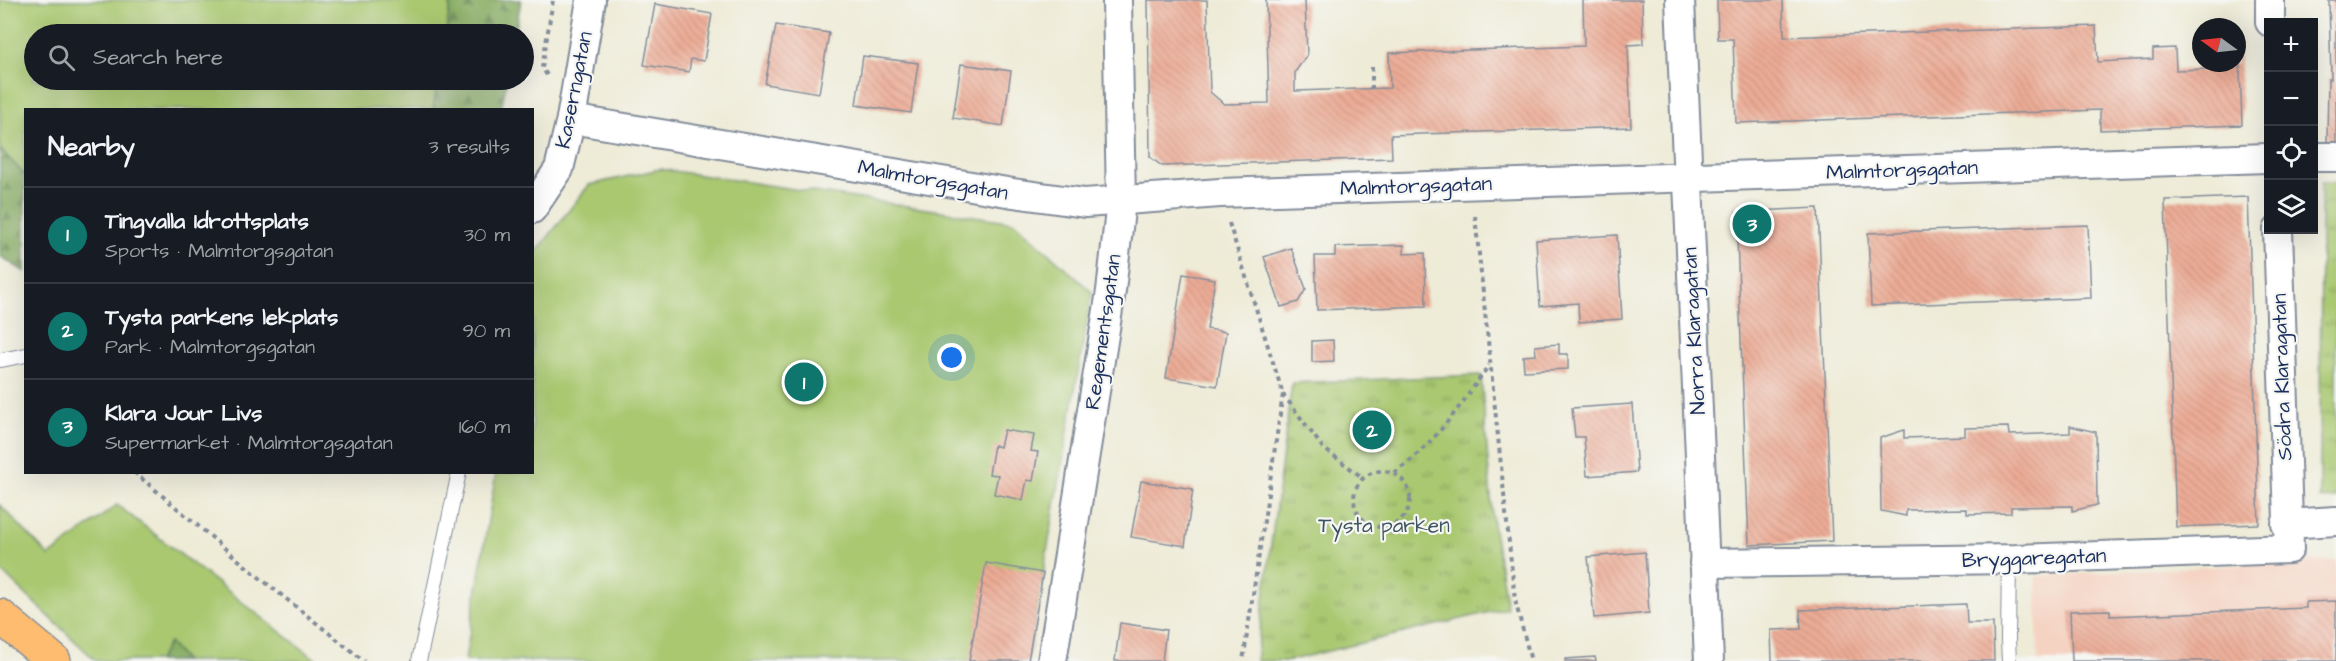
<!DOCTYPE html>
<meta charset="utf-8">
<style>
:root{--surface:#171b24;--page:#242831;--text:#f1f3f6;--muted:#9ea1a6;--line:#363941;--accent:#0f766e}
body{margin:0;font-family:"Architects Daughter",sans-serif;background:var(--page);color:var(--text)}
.controls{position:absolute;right:18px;top:18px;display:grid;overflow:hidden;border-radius:0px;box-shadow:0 6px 24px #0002}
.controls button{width:54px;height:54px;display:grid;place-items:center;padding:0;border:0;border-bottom:2px solid var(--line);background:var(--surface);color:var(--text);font:30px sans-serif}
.compass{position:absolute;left:2192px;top:18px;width:54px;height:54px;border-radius:50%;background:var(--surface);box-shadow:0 6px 24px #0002;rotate:285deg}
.you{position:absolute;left:952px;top:358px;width:21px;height:21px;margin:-15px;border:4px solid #fff;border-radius:50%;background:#1a73e8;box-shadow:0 0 0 9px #1a73e833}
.badge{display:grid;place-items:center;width:39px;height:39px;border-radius:50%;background:var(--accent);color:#fff;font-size:20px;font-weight:700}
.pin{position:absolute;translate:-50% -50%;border:3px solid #fff;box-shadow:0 2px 6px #0006}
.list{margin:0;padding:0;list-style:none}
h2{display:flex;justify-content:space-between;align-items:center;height:78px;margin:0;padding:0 24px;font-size:26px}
h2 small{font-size:20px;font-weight:400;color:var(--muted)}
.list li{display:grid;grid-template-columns:39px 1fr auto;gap:18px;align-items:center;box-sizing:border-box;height:96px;padding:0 24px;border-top:2px solid var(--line)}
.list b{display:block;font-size:22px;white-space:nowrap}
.list p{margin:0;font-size:20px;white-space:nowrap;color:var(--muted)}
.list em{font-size:20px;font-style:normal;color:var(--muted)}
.icon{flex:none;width:33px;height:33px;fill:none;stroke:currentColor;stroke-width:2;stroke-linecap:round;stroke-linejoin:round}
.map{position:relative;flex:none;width:2336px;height:661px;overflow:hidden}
.search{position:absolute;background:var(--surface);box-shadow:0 6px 24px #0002;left:24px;top:24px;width:510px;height:66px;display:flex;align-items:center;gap:15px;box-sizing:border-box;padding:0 21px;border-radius:33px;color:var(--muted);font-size:22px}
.panel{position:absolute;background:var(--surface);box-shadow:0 6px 24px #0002;left:24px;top:108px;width:510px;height:366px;border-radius:0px}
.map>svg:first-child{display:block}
</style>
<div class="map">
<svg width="2336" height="661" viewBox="0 0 2336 661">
<defs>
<pattern id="forest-firs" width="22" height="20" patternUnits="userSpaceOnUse" patternTransform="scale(1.5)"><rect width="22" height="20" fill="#86ac62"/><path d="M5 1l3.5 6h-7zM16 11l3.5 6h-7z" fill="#6d8c54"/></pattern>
<pattern id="park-tufts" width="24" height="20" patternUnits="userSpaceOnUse" patternTransform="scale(1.5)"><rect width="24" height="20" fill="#a9c870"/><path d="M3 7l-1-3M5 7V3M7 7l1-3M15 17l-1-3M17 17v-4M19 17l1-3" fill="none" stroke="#89a35f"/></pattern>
<pattern id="building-back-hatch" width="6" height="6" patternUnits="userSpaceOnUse" patternTransform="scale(1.5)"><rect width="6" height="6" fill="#ecac95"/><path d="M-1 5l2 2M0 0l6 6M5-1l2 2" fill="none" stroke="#ca9483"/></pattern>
</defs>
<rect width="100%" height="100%" fill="#f6f6f2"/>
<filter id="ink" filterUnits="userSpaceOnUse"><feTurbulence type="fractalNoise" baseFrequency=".0167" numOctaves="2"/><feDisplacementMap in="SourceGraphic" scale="12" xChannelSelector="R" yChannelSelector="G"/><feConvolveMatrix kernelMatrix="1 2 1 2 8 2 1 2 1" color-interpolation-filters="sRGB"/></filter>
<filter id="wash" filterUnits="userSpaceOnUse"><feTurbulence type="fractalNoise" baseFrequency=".008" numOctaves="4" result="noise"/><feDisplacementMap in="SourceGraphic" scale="24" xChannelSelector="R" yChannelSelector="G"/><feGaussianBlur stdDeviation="1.35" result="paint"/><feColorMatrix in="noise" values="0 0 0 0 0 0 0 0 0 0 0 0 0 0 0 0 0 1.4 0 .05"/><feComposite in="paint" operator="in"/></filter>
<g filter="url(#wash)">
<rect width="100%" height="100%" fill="#eeebd7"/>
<!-- built -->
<path fill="#f5d3c2" d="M2336,560V661H2038L2036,576Z"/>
<!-- grass -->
<g fill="#a9c870" stroke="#627c67" stroke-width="1.5">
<path d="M0,0H451L446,34H34V80H438L433,109L26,110L25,175L0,149Z"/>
<path d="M660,169L1014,222L1092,292L1028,661H465L496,473L532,472L533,256L589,185Z"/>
<path d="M0,505L49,556L117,505L318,661H185L169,643L158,661H96L0,570Z"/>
</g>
<!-- forest -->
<g fill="url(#forest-firs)" stroke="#506e60" stroke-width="1.5">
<path d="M451,0H521L515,34H446Z"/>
<path d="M438,80H507L501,109H433Z"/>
<path d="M0,149L25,175V272L0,256Z"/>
<path d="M169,643L185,661H158Z"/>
</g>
<!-- park -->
<g fill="url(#park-tufts)" stroke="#627c67" stroke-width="1.5">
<path d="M2321,183H2336V498L2320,499Z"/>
<path d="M1481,375L1493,524L1507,608L1287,661H1256L1292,383Z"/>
</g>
<g id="blocks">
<!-- building -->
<g fill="url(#building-back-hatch)">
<path d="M1148,0H1207L1210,92L1224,104L1269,103L1266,0H1305L1307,55L1295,72V91L1390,88L1389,53L1584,46L1583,0H1642L1643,44L1628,45L1631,127L1391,135L1392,158L1162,166L1150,157Z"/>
<path d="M1717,0H1783L1784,37L2096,26L2098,62L2153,59V49L2175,48L2176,70L2210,69L2209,63H2237V42H2239L2242,125L2100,130V110L1736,123L1733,39H1718Z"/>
<path d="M2329,0H2336V143H2327L2328,79H2331Z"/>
<path d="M655,4L712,14L704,61L691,59L689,72L644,65Z"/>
<path d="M776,25L829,33L819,93L765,84Z"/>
<path d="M863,56L918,63L911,113L856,105Z"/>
<path d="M961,64L1011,71L1003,126L953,118Z"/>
<path d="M2248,197L2259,524L2176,527L2165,200Z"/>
<path d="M1818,208L1832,541L1749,545L1736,212Z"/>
<path d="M2088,225L2091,298L1871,306L1868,233Z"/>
<path d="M1617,235L1622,319L1579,322L1578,303L1540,306L1536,240Z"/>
<path d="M1404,245V254L1425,253L1426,306L1317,310L1315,256H1335V247Z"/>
<path d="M1291,248L1306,289L1298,302L1281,307L1264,257Z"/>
<path d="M1183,274L1215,279L1207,329L1226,332L1217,386L1166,378Z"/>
<path d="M1333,340L1334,361L1312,362V341Z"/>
<path d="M1559,344V354H1568V369L1524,371L1523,356L1536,355L1535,346Z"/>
<path d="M1632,404L1637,472L1587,476L1584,437H1575L1572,408Z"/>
<path d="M2070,426L2096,432L2097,505L2072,511V506L2011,507V513L1967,514V509L1906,510V516L1881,511L1880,438L1904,430V438L1965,436V428L2008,427L2009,435L2070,433Z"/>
<path d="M1004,430L1034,435L1031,451L1038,452L1033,481L1027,480L1023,500L994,494L998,475L989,474L994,445L1000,447Z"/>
<path d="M1141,481L1193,489L1185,546L1131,537Z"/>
<path d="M1645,552L1649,613L1594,618L1588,557Z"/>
<path d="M986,563L1043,573L1028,661H969Z"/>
<path d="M2336,601V661H2072L2070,611L2110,610V616L2306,608V602Z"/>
<path d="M1966,604L1967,623H1993L1994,661H1772L1771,630L1801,629L1800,610Z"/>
<path d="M1120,623L1166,630L1162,661H1115Z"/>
<path d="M1595,657L1596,661H1565V659Z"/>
</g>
</g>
</g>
<g filter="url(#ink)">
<use href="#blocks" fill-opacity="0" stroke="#848d9a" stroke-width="1.5"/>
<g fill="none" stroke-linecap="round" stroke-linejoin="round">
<defs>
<g id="service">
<path d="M1,360L26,355"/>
<path d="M2009,560L2008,639L2009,661"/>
<path d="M419,661L459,472"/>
</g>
<g id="minor">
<path d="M1680,0L1709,661"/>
<path d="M2270,0V22"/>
<path d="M571,119L1013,193L1085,203L1220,193L2268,158"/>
<path d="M2314,157H2336"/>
<path d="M532,209L559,169L571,119L591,0"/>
<path d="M2286,524L2336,521"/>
<path d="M1704,563L2016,559L2289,549L2278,230"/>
<path d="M1052,661L1111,291L1121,201L1117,0"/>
</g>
<path id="motorway" d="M0,616L54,661"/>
</defs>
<!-- service casing -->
<use href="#service" stroke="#848d9a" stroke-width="16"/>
<!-- minor casing -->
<use href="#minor" stroke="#848d9a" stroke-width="32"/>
<!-- motorway casing -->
<use href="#motorway" stroke="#848d9a" stroke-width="36"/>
<!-- path -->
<g stroke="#848d9a" stroke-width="4" stroke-dasharray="4.5 4.5" stroke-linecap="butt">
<path d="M1372,67V88"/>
<path d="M547,75L542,68L553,0"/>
<path d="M1475,216L1515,600L1531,661"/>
<path d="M1229,223L1283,394L1243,661"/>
<path d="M1283,394L1323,448L1362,477"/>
<circle cx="1382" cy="499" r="28"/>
<path d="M134,472L260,578L364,661"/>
<path d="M1394,473C1435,444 1461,405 1489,365"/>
</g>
<!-- service -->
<use href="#service" stroke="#fff" stroke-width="14"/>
<!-- minor -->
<use href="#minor" stroke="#fff" stroke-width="28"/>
<!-- motorway -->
<use href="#motorway" stroke="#fdbc6f" stroke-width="33"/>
</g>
</g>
<g text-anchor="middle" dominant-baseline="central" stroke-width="4.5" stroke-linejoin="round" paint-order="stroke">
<!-- street labels -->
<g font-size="21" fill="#1b2f5e" stroke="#f6f6f2">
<text transform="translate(574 90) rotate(-79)">Kaserngatan</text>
<text transform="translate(1902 170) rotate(-2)">Malmtorgsgatan</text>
<text transform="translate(933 180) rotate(10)">Malmtorgsgatan</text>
<text transform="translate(1416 186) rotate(-2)">Malmtorgsgatan</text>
<text transform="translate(1694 331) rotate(-93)">Norra Klaragatan</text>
<text transform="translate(1103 332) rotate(-82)">Regementsgatan</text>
<text transform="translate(2282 377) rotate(-92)">Södra Klaragatan</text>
<text transform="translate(2034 558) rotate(-2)">Bryggaregatan</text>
</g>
<!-- park labels -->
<g font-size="21" fill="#3e5562" stroke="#f6f6f2">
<text x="1384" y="525">Tysta parken</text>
</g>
</g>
</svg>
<div class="controls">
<button>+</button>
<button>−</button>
<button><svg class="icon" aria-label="locate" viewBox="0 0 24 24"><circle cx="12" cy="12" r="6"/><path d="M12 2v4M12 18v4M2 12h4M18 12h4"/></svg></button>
<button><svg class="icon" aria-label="layers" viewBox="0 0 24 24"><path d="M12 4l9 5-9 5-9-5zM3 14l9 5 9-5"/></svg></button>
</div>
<svg class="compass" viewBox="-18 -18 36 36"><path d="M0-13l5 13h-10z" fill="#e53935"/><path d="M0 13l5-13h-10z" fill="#9ea1a6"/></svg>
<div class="you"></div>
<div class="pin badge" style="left:804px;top:382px">1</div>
<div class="pin badge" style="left:1372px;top:430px">2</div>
<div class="pin badge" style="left:1752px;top:224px">3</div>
<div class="search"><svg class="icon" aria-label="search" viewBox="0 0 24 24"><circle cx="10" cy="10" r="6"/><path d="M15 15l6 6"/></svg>Search here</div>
<section class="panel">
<h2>Nearby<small>3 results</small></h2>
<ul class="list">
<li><span class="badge">1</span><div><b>Tingvalla Idrottsplats</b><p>Sports · Malmtorgsgatan</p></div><em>30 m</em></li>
<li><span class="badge">2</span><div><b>Tysta parkens lekplats</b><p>Park · Malmtorgsgatan</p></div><em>90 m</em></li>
<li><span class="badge">3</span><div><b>Klara Jour Livs</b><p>Supermarket · Malmtorgsgatan</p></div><em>160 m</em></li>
</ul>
</section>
</div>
